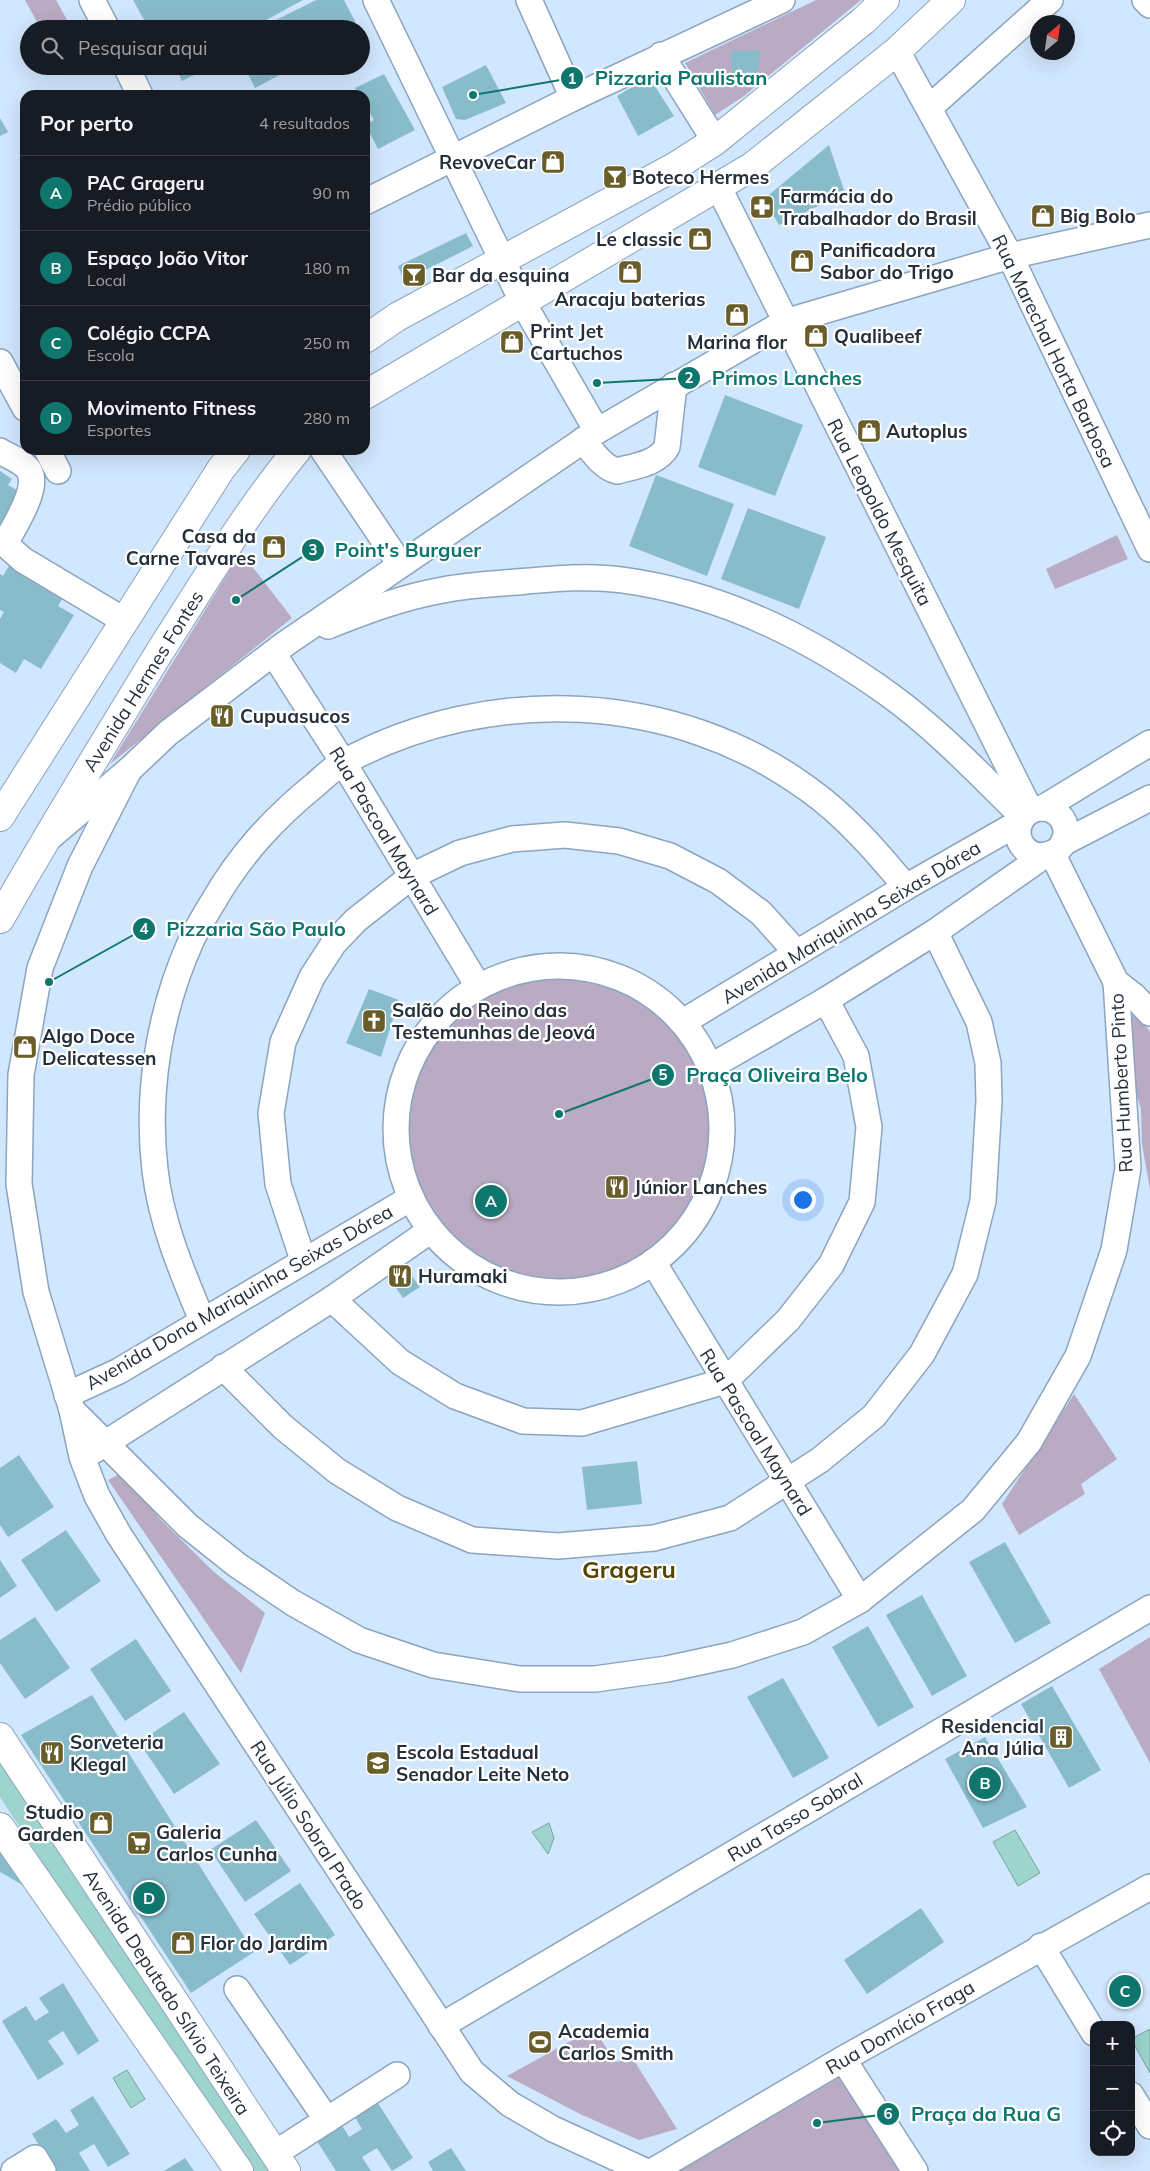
<!DOCTYPE html>
<html lang="pt">
<meta charset="utf-8">
<style>
:root{--surface:#171b24;--page:#242831;--text:#f1f3f6;--muted:#9ea1a6;--line:#363941;--accent:#0f766e}
body{margin:0;font-family:Mulish,sans-serif;background:var(--page);color:var(--text)}
.controls{position:absolute;right:15px;bottom:15px;display:grid;overflow:hidden;border-radius:10px;box-shadow:0 5px 20px #0002}
.controls button{width:45px;height:45px;display:grid;place-items:center;padding:0;border:0;border-bottom:1px solid var(--line);background:var(--surface);color:var(--text);font:25px sans-serif}
.compass{position:absolute;left:1030px;top:15px;width:45px;height:45px;border-radius:50%;background:var(--surface);box-shadow:0 5px 20px #0002;rotate:29deg}
.you{position:absolute;left:802px;top:1199px;width:18px;height:18px;margin:-12px;border:4px solid #fff;border-radius:50%;background:#1a73e8;box-shadow:0 0 0 8px #1a73e833}
.badge{display:grid;place-items:center;width:32px;height:32px;border-radius:50%;background:var(--accent);color:#fff;font-size:16px;font-weight:700}
.pin{position:absolute;translate:-50% -50%;border:2px solid #fff;box-shadow:0 1px 5px #0006}
.list{margin:0;padding:0;list-style:none}
h2{display:flex;justify-content:space-between;align-items:center;height:65px;margin:0;padding:0 20px;font-size:21px}
h2 small{font-size:16px;font-weight:400;color:var(--muted)}
.list li{display:grid;grid-template-columns:32px 1fr auto;gap:15px;align-items:center;box-sizing:border-box;height:75px;padding:0 20px;border-top:1px solid var(--line)}
.list b{display:block;font-size:19px;white-space:nowrap}
.list p{margin:0;font-size:16px;white-space:nowrap;color:var(--muted)}
.list em{font-size:16px;font-style:normal;color:var(--muted)}
.icon{flex:none;width:28px;height:28px;fill:none;stroke:currentColor;stroke-width:2;stroke-linecap:round;stroke-linejoin:round}
.map{position:relative;flex:none;width:1150px;height:2171px;overflow:hidden}
.search{position:absolute;background:var(--surface);box-shadow:0 5px 20px #0002;left:20px;top:20px;width:350px;height:55px;display:flex;align-items:center;gap:12px;box-sizing:border-box;padding:0 18px;border-radius:28px;color:var(--muted);font-size:19px}
.panel{position:absolute;background:var(--surface);box-shadow:0 5px 20px #0002;left:20px;top:90px;width:350px;height:365px;border-radius:15px}
.map>svg:first-child{display:block}
</style>
<div class="map">
<svg width="1150" height="2171" viewBox="0 0 1150 2171">
<rect width="100%" height="100%" fill="#d1e7fe"/>
<!-- green -->
<g fill="#b9abc3">
<path d="M25,0H56L72,29H41Z"/>
<path d="M816,0H861L744,96L715,115L685,63Z"/>
<path d="M1117,535L1128,559L1055,589L1046,569Z"/>
<path d="M241,552L292,618L110,764Z"/>
<circle cx="559" cy="1130" r="157"/>
<path d="M1131,1015L1141,1017L1150,1032V1190L1142,1144L1141,1109L1121,1044Z"/>
<path d="M1074,1394L1117,1459L1081,1484L1085,1494L1019,1535L1002,1504Z"/>
<path d="M122,1473L162,1521L214,1572L265,1613L241,1673L108,1480Z"/>
<path d="M1150,1637V1763L1099,1669Z"/>
<path d="M594,2028L615,2062L633,2059L677,2129L639,2140L580,2114L507,2076Z"/>
<path d="M843,2075L904,2171H679Z"/>
</g>
<!-- water -->
<g fill="#9dd4ce" stroke="#79a3a2">
<path d="M549,1823L554,1838L548,1854L532,1832Z"/>
<path d="M1015,1830L1040,1873L1018,1886L993,1842Z"/>
<path d="M1150,2029V2073L1131,2039Z"/>
<path d="M127,2070L145,2099L131,2108L113,2078Z"/>
</g>
<g fill="none" stroke-linecap="round" stroke-linejoin="round">
<!-- canal -->
<path stroke="#9dd4ce" stroke-width="24" d="M0,1775L256,2171"/>
</g>
<!-- building -->
<g fill="#89bccb">
<path d="M133,0H303L250,29H149Z"/>
<path d="M316,0H344L359,29H258Z"/>
<path d="M760,50L758,73L733,74L730,52Z"/>
<path d="M486,65L506,103L465,120L456,119L442,87Z"/>
<path d="M183,66H212L182,81L177,70Z"/>
<path d="M244,66H297L255,88Z"/>
<path d="M384,74L415,130L378,149L366,125L374,120L365,105V95H359L355,88Z"/>
<path d="M649,77L674,116L638,136L617,96Z"/>
<path d="M0,118L8,132L0,136Z"/>
<path d="M829,145L845,193L779,225L764,199Z"/>
<path d="M466,233L473,246L404,281L398,266Z"/>
<path d="M725,395L803,425L775,496L698,467Z"/>
<path d="M0,471L12,479L8,485L24,494L0,534Z"/>
<path d="M656,475L734,504L707,576L629,546Z"/>
<path d="M748,508L826,537L799,609L721,579Z"/>
<path d="M12,561L38,577L35,583L62,599L58,606L74,615L41,669L24,659L16,673L0,663V619L4,612L0,610V574L3,576Z"/>
<path d="M369,989L399,1000L381,1057L346,1043Z"/>
<path d="M396,1255L420,1287L403,1298L380,1265Z"/>
<path d="M19,1455L54,1507L8,1537L0,1525V1468Z"/>
<path d="M637,1461L642,1504L587,1510L582,1467Z"/>
<path d="M66,1530L101,1581L56,1612L21,1560Z"/>
<path d="M1005,1542L1051,1623L1015,1643L969,1562Z"/>
<path d="M0,1560L17,1586L0,1598Z"/>
<path d="M922,1595L967,1676L932,1696L886,1615Z"/>
<path d="M35,1617L70,1668L25,1699L0,1663V1640Z"/>
<path d="M868,1626L914,1707L878,1727L832,1647Z"/>
<path d="M136,1639L171,1691L125,1721L90,1669Z"/>
<path d="M783,1678L829,1758L793,1778L747,1697Z"/>
<path d="M1052,1686L1101,1770L1069,1788L1021,1704Z"/>
<path d="M92,1695L254,1952L191,1993L21,1735Z"/>
<path d="M184,1712L220,1764L174,1794L139,1742Z"/>
<path d="M985,1737L1027,1807L983,1828L945,1759Z"/>
<path d="M256,1820L291,1871L245,1902L210,1850Z"/>
<path d="M0,1847L26,1887L0,1872Z"/>
<path d="M300,1883L335,1935L290,1965L254,1914Z"/>
<path d="M921,1908L944,1942L867,1994L844,1960Z"/>
<path d="M63,1983L99,2041L78,2055L63,2031L48,2041L64,2064L38,2080L2,2021L26,2006L35,2021L49,2012L39,1998Z"/>
<path d="M93,2096L130,2154L108,2167L94,2144L79,2153L90,2171H55L32,2134L56,2119L66,2133L79,2125L70,2110Z"/>
<path d="M376,2100L413,2158L392,2171L377,2148L362,2157L371,2171H336L315,2138L340,2122L349,2137L362,2129L353,2114Z"/>
<path d="M451,2148L466,2171H433L428,2162Z"/>
<path d="M185,2158L194,2171H164Z"/>
</g>
<g fill="none" stroke-linecap="round" stroke-linejoin="round">
<defs>
<g id="minor">
<path d="M92,0L107,29"/>
<path d="M376,0L523,303L597,431"/>
<path d="M529,0L573,98"/>
<path d="M1145,0L1150,5"/>
<path d="M897,51L1010,256L1150,549"/>
<path d="M661,55L715,141"/>
<path d="M126,66L140,95"/>
<path d="M929,108L1050,0"/>
<path d="M718,186L1030,810"/>
<path d="M365,202L573,98L782,0"/>
<path d="M0,362L25,408"/>
<path d="M583,440C593,452 602,467 617,471C635,466 657,464 667,447L674,385"/>
<path d="M47,450L58,471"/>
<path d="M323,450L400,564"/>
<path d="M0,451C8,456 17,459 24,465C46,481 14,525 5,544L23,560L125,621"/>
<path d="M328,626C366,611 403,597 443,590C467,585 492,584 517,582C550,579 588,575 622,580C720,593 811,638 891,696C939,731 980,775 1023,817"/>
<path d="M273,653L343,762L478,986"/>
<path d="M129,770L80,866L40,968L21,1075L19,1184L36,1292L72,1410L82,1457L97,1496L119,1535L472,2072L510,2104L553,2129L645,2171"/>
<path d="M1043,808L1150,743"/>
<circle cx="1042" cy="832" r="24"/>
<path d="M50,837L129,770L168,733L285,644L597,431L785,322L1010,256L1150,225"/>
<path d="M1063,843L1150,798"/>
<path d="M1052,853L1116,982L1134,996L1150,1013"/>
<circle cx="559" cy="1129" r="163"/>
<path d="M683,1022L906,887L1020,822"/>
<path d="M710,1067L826,1000L935,932L1045,855"/>
<path d="M303,1260L278,1184L271,1113L283,1042L312,977L334,943L356,920L412,876L460,853L512,839L565,835L619,841L670,856L718,881L761,913L797,953"/>
<path d="M653,1262L860,1600"/>
<path d="M332,1299L400,1362L455,1396L523,1421L582,1423L725,1381L788,1320L831,1265L862,1202L869,1127L856,1056L826,1000"/>
<path d="M202,1320C182,1272 161,1223 155,1170C146,1093 159,1012 191,941C197,928 205,915 213,902C240,855 273,819 316,784C325,776 335,766 346,761C490,684 674,691 808,789C846,816 876,851 906,887"/>
<path d="M223,1367L283,1427L337,1471L397,1508L472,1540L558,1546L654,1538L730,1518L820,1460L874,1416L922,1354L965,1274L983,1201L989,1101L988,1063L979,1022L935,932"/>
<path d="M67,1395L119,1371L411,1198"/>
<path d="M72,1410L188,1526L237,1565L293,1603L359,1640L433,1665L520,1679H595L667,1669L732,1655L803,1632L860,1600L973,1510L1029,1442L1078,1356L1114,1250L1128,1168L1116,982"/>
<path d="M93,1451L332,1299L431,1230"/>
<path d="M1041,1946L1094,2033"/>
<path d="M237,1989L327,2120"/>
<path d="M441,2026L1150,1608"/>
<path d="M843,2059L915,2171"/>
<path d="M1131,2095L1150,2126"/>
<path d="M274,2154L397,2075"/>
<path d="M14,2171L35,2158L43,2171"/>
<path d="M653,2171L843,2059L1150,1887"/>
</g>
<g id="major">
<path d="M365,339L397,317L676,166L715,141L863,21L885,0"/>
<path d="M365,395L753,166L897,51L951,0"/>
<path d="M0,817L221,469L236,450"/>
<path d="M0,919C51,829 105,741 159,653C203,584 245,514 297,450"/>
<path d="M0,1737L286,2171"/>
<path d="M0,1827L239,2171"/>
</g>
</defs>
<!-- minor casing -->
<use href="#minor" stroke="#8ba4bf" stroke-width="28"/>
<!-- major casing -->
<use href="#major" stroke="#8ba4bf" stroke-width="30"/>
<!-- minor -->
<use href="#minor" stroke="#fff" stroke-width="25"/>
<!-- major -->
<use href="#major" stroke="#fff" stroke-width="28"/>
</g>
<!-- icons -->
<defs>
<symbol id="shop-square" viewBox="-11 -11 22 22"><rect x="-9" y="-9" width="18" height="18" rx="4" fill="#695d2a" stroke="#fff"/><path d="M-5-2.5h2.3a2.7 3.5 0 0 1 5.4 0H5L5.5 6h-11ZM-1.5-2.5h3a1.5 2.3 0 0 0-3 0Z" fill="#fff"/></symbol>
<symbol id="bar-square" viewBox="-11 -11 22 22"><rect x="-9" y="-9" width="18" height="18" rx="4" fill="#695d2a" stroke="#fff"/><path d="M-6-5H6L.8 .8V4.5H3.5V6h-7V4.5H-.8V.8Z" fill="#fff"/></symbol>
<symbol id="pharmacy-square" viewBox="-11 -11 22 22"><rect x="-9" y="-9" width="18" height="18" rx="4" fill="#695d2a" stroke="#fff"/><path d="M-2-6h4v4h4v4h-4v4h-4v-4h-4v-4h4Z" fill="#fff"/></symbol>
<symbol id="restaurant-square" viewBox="-11 -11 22 22"><rect x="-9" y="-9" width="18" height="18" rx="4" fill="#695d2a" stroke="#fff"/><path d="M-5-6h1v4h1v-4h1v4h1v-4h1v5L-1.5 .5V6h-2V.5L-5-1ZM5-6V6H3V1.5H1.5Q1.5-4 5-6Z" fill="#fff"/></symbol>
<symbol id="church-square" viewBox="-11 -11 22 22"><rect x="-9" y="-9" width="18" height="18" rx="4" fill="#695d2a" stroke="#fff"/><path d="M-1.2-6h2.4v3.5h3.3v2.4h-3.3V6h-2.4V-.1h-3.3v-2.4h3.3Z" fill="#fff"/></symbol>
<symbol id="building-square" viewBox="-11 -11 22 22"><rect x="-9" y="-9" width="18" height="18" rx="4" fill="#695d2a" stroke="#fff"/><path d="M-4-6H4V6H1V3H-1V6H-4ZM-2.5-4.3h1.7v1.8h-1.7ZM.8-4.3h1.7v1.8H.8ZM-2.5-1h1.7V.8h-1.7ZM.8-1h1.7V.8H.8Z" fill="#fff"/></symbol>
<symbol id="school-square" viewBox="-11 -11 22 22"><rect x="-9" y="-9" width="18" height="18" rx="4" fill="#695d2a" stroke="#fff"/><path d="M0-5L7-2L0 1L-7-2ZM-4 1L0 2.5L4 1V4Q0 6-4 4Z" fill="#fff"/></symbol>
<symbol id="supermarket-square" viewBox="-11 -11 22 22"><rect x="-9" y="-9" width="18" height="18" rx="4" fill="#695d2a" stroke="#fff"/><path d="M-6-5.5h2.5l.6 2H6L4.5 2H-2.5L-4.4-4H-6ZM-1.5 3.2a1.3 1.3 0 1 0 .1 0ZM3 3.2a1.3 1.3 0 1 0 .1 0Z" fill="#fff"/></symbol>
<symbol id="stadium-square" viewBox="-11 -11 22 22"><rect x="-9" y="-9" width="18" height="18" rx="4" fill="#695d2a" stroke="#fff"/><path d="M0-5a6.5 5 0 1 0 0 10a6.5 5 0 1 0 0-10ZM-3.5-1.8h7v3.6h-7Z" fill="#fff"/></symbol>
</defs>
<g fill-rule="evenodd">
<use href="#shop-square" x="539" y="148" width="28" height="28"/>
<use href="#bar-square" x="601" y="163" width="28" height="28"/>
<use href="#pharmacy-square" x="748" y="193" width="28" height="28"/>
<use href="#shop-square" x="1029" y="202" width="28" height="28"/>
<use href="#shop-square" x="686" y="225" width="28" height="28"/>
<use href="#shop-square" x="788" y="247" width="28" height="28"/>
<use href="#shop-square" x="616" y="258" width="28" height="28"/>
<use href="#bar-square" x="400" y="261" width="28" height="28"/>
<use href="#shop-square" x="723" y="301" width="28" height="28"/>
<use href="#shop-square" x="802" y="322" width="28" height="28"/>
<use href="#shop-square" x="498" y="328" width="28" height="28"/>
<use href="#shop-square" x="855" y="417" width="28" height="28"/>
<use href="#shop-square" x="260" y="533" width="28" height="28"/>
<use href="#restaurant-square" x="208" y="702" width="28" height="28"/>
<use href="#church-square" x="360" y="1007" width="28" height="28"/>
<use href="#shop-square" x="11" y="1033" width="28" height="28"/>
<use href="#restaurant-square" x="603" y="1173" width="28" height="28"/>
<use href="#restaurant-square" x="386" y="1262" width="28" height="28"/>
<use href="#building-square" x="1047" y="1723" width="28" height="28"/>
<use href="#restaurant-square" x="38" y="1739" width="28" height="28"/>
<use href="#school-square" x="364" y="1749" width="28" height="28"/>
<use href="#shop-square" x="87" y="1809" width="28" height="28"/>
<use href="#supermarket-square" x="125" y="1829" width="28" height="28"/>
<use href="#shop-square" x="169" y="1929" width="28" height="28"/>
<use href="#stadium-square" x="526" y="2028" width="28" height="28"/>
</g>
<g text-anchor="middle" dominant-baseline="central" stroke-width="4.5" stroke-linejoin="round" paint-order="stroke">
<!-- poi labels -->
<g font-size="19" font-weight="bold" fill="#25303b" stroke="#fff" text-anchor="start">
<text x="536" y="162" text-anchor="end">RevoveCar</text>
<text x="632" y="177">Boteco Hermes</text>
<text x="780" y="196">Farmácia do<tspan x="780" dy="22">Trabalhador do Brasil</tspan></text>
<text x="1060" y="216">Big Bolo</text>
<text x="682" y="239" text-anchor="end">Le classic</text>
<text x="820" y="250">Panificadora<tspan x="820" dy="22">Sabor do Trigo</tspan></text>
<text x="432" y="275">Bar da esquina</text>
<text x="630" y="299" text-anchor="middle">Aracaju baterias</text>
<text x="530" y="331">Print Jet<tspan x="530" dy="22">Cartuchos</tspan></text>
<text x="834" y="336">Qualibeef</text>
<text x="737" y="342" text-anchor="middle">Marina flor</text>
<text x="886" y="431">Autoplus</text>
<text x="256" y="536" text-anchor="end">Casa da<tspan x="256" dy="22">Carne Tavares</tspan></text>
<text x="240" y="716">Cupuasucos</text>
<text x="392" y="1010">Salão do Reino das<tspan x="392" dy="22">Testemunhas de Jeová</tspan></text>
<text x="42" y="1036">Algo Doce<tspan x="42" dy="22">Delicatessen</tspan></text>
<text x="634" y="1187">Júnior Lanches</text>
<text x="418" y="1276">Huramaki</text>
<text x="1044" y="1726" text-anchor="end">Residencial<tspan x="1044" dy="22">Ana Júlia</tspan></text>
<text x="70" y="1742">Sorveteria<tspan x="70" dy="22">Klegal</tspan></text>
<text x="396" y="1752">Escola Estadual<tspan x="396" dy="22">Senador Leite Neto</tspan></text>
<text x="84" y="1812" text-anchor="end">Studio<tspan x="84" dy="22">Garden</tspan></text>
<text x="156" y="1832">Galeria<tspan x="156" dy="22">Carlos Cunha</tspan></text>
<text x="200" y="1943">Flor do Jardim</text>
<text x="558" y="2031">Academia<tspan x="558" dy="22">Carlos Smith</tspan></text>
</g>
<!-- street labels -->
<g font-size="19" fill="#25303b" stroke="#fff">
<text transform="translate(1054 351) rotate(64)">Rua Marechal Horta Barbosa</text>
<text transform="translate(880 512) rotate(63)">Rua Leopoldo Mesquita</text>
<text transform="translate(143 681) rotate(-58)">Avenida Hermes Fontes</text>
<text transform="translate(384 831) rotate(59)">Rua Pascoal Maynard</text>
<text transform="translate(851 922) rotate(-31)">Avenida Mariquinha Seixas Dórea</text>
<text transform="translate(1121 1083) rotate(-93)">Rua Humberto Pinto</text>
<text transform="translate(239 1297) rotate(-30)">Avenida Dona Mariquinha Seixas Dórea</text>
<text transform="translate(756 1432) rotate(58)">Rua Pascoal Maynard</text>
<text transform="translate(795 1817) rotate(-31)">Rua Tasso Sobral</text>
<text transform="translate(309 1825) rotate(57)">Rua Júlio Sobral Prado</text>
<text transform="translate(167 1992) rotate(57)">Avenida Deputado Sílvio Teixeira</text>
<text transform="translate(900 2027) rotate(-30)">Rua Domício Fraga</text>
</g>
<!-- district labels -->
<g font-size="24" font-weight="bold" fill="#534502" stroke="#fff">
<text x="629" y="1569">Grageru</text>
</g>
</g>
<!-- callouts -->
<path fill="none" stroke="#0f766e" stroke-width="2" d="M473 95L572 78M597 383L689 378M236 600L313 550M49 982L144 929M559 1114L663 1075M817 2123L888 2114"/>
<g fill="#0f766e" stroke="#fff" stroke-width="2">
<circle cx="473" cy="95" r="5"/>
<circle cx="597" cy="383" r="5"/>
<circle cx="236" cy="600" r="5"/>
<circle cx="49" cy="982" r="5"/>
<circle cx="559" cy="1114" r="5"/>
<circle cx="817" cy="2123" r="5"/>
<circle cx="572" cy="78" r="12"/>
<circle cx="689" cy="378" r="12"/>
<circle cx="313" cy="550" r="12"/>
<circle cx="144" cy="929" r="12"/>
<circle cx="663" cy="1075" r="12"/>
<circle cx="888" cy="2114" r="12"/>
</g>
<g font-size="15" text-anchor="middle" font-weight="bold" fill="#fff">
<text x="572" y="84">1</text>
<text x="689" y="383">2</text>
<text x="313" y="555">3</text>
<text x="144" y="934">4</text>
<text x="663" y="1080">5</text>
<text x="888" y="2119">6</text>
</g>
<g font-size="20" text-anchor="middle" font-weight="bold" fill="#0f766e" stroke="#fff" stroke-width="4.5" stroke-linejoin="round" paint-order="stroke">
<text x="681" y="85">Pizzaria Paulistan</text>
<text x="787" y="385">Primos Lanches</text>
<text x="408" y="557">Point's Burguer</text>
<text x="256" y="936">Pizzaria São Paulo</text>
<text x="777" y="1082">Praça Oliveira Belo</text>
<text x="986" y="2121">Praça da Rua G</text>
</g>
</svg>
<div class="controls">
<button>+</button>
<button>−</button>
<button><svg class="icon" aria-label="locate" viewBox="0 0 24 24"><circle cx="12" cy="12" r="6"/><path d="M12 2v4M12 18v4M2 12h4M18 12h4"/></svg></button>
</div>
<svg class="compass" viewBox="-18 -18 36 36"><path d="M0-13l5 13h-10z" fill="#e53935"/><path d="M0 13l5-13h-10z" fill="#9ea1a6"/></svg>
<div class="you"></div>
<div class="pin badge" style="left:491px;top:1201px">A</div>
<div class="pin badge" style="left:985px;top:1783px">B</div>
<div class="pin badge" style="left:1125px;top:1991px">C</div>
<div class="pin badge" style="left:149px;top:1898px">D</div>
<div class="search"><svg class="icon" aria-label="search" viewBox="0 0 24 24"><circle cx="10" cy="10" r="6"/><path d="M15 15l6 6"/></svg>Pesquisar aqui</div>
<section class="panel">
<h2>Por perto<small>4 resultados</small></h2>
<ul class="list">
<li><span class="badge">A</span><div><b>PAC Grageru</b><p>Prédio público</p></div><em>90 m</em></li>
<li><span class="badge">B</span><div><b>Espaço João Vitor</b><p>Local</p></div><em>180 m</em></li>
<li><span class="badge">C</span><div><b>Colégio CCPA</b><p>Escola</p></div><em>250 m</em></li>
<li><span class="badge">D</span><div><b>Movimento Fitness</b><p>Esportes</p></div><em>280 m</em></li>
</ul>
</section>
</div>
